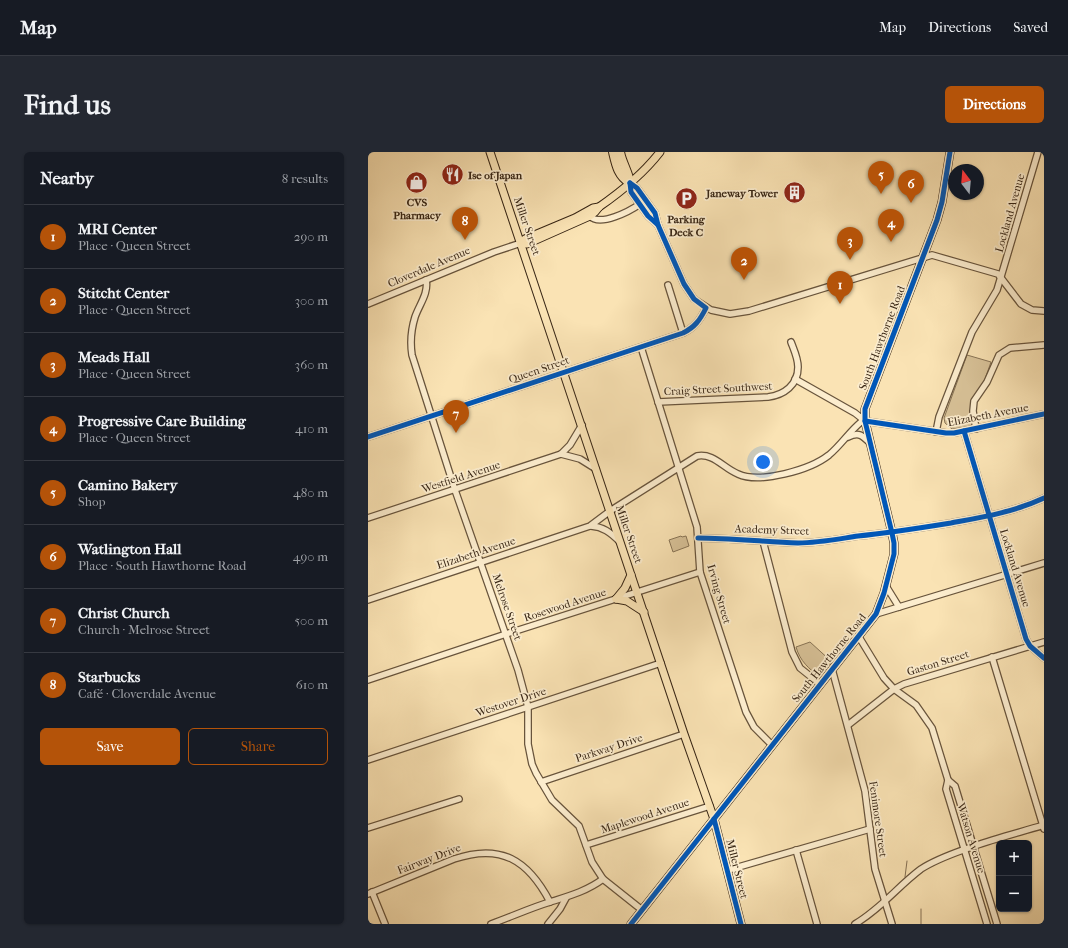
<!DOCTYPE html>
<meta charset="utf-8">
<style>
:root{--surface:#171b24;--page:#242831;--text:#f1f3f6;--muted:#9ea1a6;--line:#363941;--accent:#b45309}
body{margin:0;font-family:"IM FELL French Canon",serif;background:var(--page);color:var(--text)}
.controls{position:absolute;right:12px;bottom:12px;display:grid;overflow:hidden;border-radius:6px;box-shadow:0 1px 3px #0004}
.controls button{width:36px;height:36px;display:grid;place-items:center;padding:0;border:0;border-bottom:1px solid var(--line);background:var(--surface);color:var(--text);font:20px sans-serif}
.compass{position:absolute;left:580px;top:12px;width:36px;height:36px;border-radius:50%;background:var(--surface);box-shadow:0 1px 3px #0004;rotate:344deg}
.you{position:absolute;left:395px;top:310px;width:14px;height:14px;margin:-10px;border:3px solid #fff;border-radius:50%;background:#1a73e8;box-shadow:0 0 0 6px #1a73e833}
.badge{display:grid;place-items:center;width:26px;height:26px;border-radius:50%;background:var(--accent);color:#fff;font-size:13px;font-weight:700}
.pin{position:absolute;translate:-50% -33px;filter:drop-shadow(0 1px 2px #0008)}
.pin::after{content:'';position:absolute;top:21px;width:14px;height:12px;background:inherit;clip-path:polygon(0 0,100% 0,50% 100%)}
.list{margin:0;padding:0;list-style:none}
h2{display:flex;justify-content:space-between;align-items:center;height:52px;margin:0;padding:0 16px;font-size:17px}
h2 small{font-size:13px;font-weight:400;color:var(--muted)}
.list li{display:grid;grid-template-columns:26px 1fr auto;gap:12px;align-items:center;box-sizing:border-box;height:64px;padding:0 16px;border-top:1px solid var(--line)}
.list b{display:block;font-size:15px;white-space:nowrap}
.list p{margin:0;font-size:13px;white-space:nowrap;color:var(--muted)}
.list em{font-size:13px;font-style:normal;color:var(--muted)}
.actions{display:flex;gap:8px;padding:12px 16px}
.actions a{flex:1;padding:9px 0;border:1px solid var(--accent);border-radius:6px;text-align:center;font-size:14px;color:var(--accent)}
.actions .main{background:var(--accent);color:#fff}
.map{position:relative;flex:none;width:676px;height:772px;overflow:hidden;border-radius:6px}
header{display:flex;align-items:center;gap:24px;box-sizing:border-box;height:56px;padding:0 20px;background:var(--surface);border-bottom:1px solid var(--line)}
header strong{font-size:19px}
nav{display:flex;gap:22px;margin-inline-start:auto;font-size:14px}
.intro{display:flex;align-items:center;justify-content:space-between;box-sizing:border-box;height:96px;padding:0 24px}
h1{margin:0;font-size:28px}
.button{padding:10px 18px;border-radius:6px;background:var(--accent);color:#fff;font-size:14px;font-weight:700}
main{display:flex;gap:24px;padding:0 24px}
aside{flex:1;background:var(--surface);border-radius:6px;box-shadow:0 1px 3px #0004}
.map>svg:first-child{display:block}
</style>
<header>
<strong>Map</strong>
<nav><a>Map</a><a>Directions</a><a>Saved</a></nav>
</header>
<div class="intro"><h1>Find us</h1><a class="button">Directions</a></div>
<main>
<aside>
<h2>Nearby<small>8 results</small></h2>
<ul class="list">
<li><span class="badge">1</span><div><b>MRI Center</b><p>Place · Queen Street</p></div><em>290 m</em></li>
<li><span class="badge">2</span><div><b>Stitcht Center</b><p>Place · Queen Street</p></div><em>300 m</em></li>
<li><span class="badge">3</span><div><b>Meads Hall</b><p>Place · Queen Street</p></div><em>360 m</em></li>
<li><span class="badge">4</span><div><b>Progressive Care Building</b><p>Place · Queen Street</p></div><em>410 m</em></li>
<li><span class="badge">5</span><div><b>Camino Bakery</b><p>Shop</p></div><em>480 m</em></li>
<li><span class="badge">6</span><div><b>Watlington Hall</b><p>Place · South Hawthorne Road</p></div><em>490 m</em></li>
<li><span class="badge">7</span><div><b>Christ Church</b><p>Church · Melrose Street</p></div><em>500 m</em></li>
<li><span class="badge">8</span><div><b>Starbucks</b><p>Café · Cloverdale Avenue</p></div><em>610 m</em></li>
</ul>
<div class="actions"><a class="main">Save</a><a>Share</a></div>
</aside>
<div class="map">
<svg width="676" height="772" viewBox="0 0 676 772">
<rect width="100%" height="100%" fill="#fae3b4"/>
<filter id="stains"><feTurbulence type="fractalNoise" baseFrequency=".005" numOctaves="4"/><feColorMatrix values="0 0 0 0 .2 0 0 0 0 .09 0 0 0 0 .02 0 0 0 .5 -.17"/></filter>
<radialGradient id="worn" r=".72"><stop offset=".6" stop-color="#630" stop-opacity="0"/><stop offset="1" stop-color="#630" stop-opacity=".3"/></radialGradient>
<!-- green -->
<g fill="#d9c399" stroke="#887456">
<path d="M599,203L623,210L617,227L604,250L602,261L605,274L584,277L577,271L576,266Z"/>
<path d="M313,384L314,385L318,384L321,394L305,400L301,388Z"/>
<path d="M442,490L464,510L452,525C441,517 432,509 428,495Z"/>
</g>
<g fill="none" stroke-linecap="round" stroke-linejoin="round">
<!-- stream -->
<g stroke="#847054" stroke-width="1">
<path d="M537,725L539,709"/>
<path d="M553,772V757"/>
</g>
<defs>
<g id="minor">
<path d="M262,31L269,36L287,61L290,73L316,132L326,147L343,158L362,162L381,159L564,103L630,122L653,152L664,158L676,159"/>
<path d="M262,31L263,40L280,64L290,73"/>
<path d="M222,64C232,75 262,59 272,52"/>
<path d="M58,128C61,141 51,153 47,165C43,178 42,190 44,203L87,338L150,518L160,555V592L164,612L168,621L184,648L211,674L224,710L235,727L274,758"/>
<path d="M300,133L315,181"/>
<path d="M0,152L126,100L153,91"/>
<path d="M273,195L329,375L332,420L378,560L386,575L404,593"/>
<path d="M427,227L487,261L497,269"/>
<path d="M290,250L400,245C416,243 430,233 430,215C430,206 426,198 423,190"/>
<path d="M608,277L605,259L606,249L619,230L631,203L642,196L676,193"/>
<path d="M596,279L658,487L662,494L676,506"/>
<path d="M568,280L571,265L604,180L629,138L670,0"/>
<path d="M0,285L315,181C327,175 332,168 338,156"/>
<path d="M480,285C491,280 494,283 502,291"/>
<path d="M193,302L212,307L228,317"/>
<path d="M0,366L193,302L202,293L214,273"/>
<path d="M223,374C235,375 242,380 251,389"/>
<path d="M330,386C363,386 396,390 430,391C450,391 470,387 490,384C521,381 552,376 583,371C615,365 646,360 676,346"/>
<path d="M395,389L424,500L432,516L452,532"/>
<path d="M518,434L531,455"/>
<path d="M0,448L222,374L242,359L329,304C346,301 355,316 370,322C392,332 442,318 461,303C473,293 481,280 493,270L497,269L578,281H586L676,262"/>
<path d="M508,462L676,411"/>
<path d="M491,485L516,526L526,537L548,553L564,576L580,628L578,637L619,772"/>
<path d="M624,505L676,677"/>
<path d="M464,517L497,639L507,717L524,772"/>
<path d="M0,528L138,482L332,420"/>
<path d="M480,573L526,537L536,532L676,490"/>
<path d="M0,608L293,511"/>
<path d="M580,628L587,634L629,772"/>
<path d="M173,630L316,582"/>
<path d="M0,676L91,647"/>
<path d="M218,693L342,654"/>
<path d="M428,698L449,772"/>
<path d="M360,718L502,677"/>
<path d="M4,740L17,772"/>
<path d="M0,742L86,707C133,691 160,708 182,750"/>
<path d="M123,772C143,765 162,756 182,750C201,744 219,739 235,727"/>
<path d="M180,772L192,757L198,746"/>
<path d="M487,772C514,756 529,735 553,717C570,706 587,701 606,694C629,686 653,680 676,673"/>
</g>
<g id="major">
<path d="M122,0L316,582L346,667L373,772"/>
<path d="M153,91L159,92L222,64L227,60L231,55C254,39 275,22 292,0"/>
<path d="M153,91L157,87L207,66L225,56L231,55"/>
<path d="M248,447L259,449L276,460"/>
<path d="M248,447L257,436L263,423"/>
<path d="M263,772L508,462L516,441L526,402V391L524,381L497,269V257L569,68L574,50L582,0"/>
</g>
<g id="highway">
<path d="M245,0C248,13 250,24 262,31"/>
<path d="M252,0C254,11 261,21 262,31"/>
</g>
</defs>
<!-- minor casing -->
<use href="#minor" stroke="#68543c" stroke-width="8"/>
<!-- major casing -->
<use href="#major" stroke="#372514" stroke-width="9"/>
<!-- highway casing -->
<use href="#highway" stroke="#372514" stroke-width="10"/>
<!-- minor -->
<use href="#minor" stroke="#fcedce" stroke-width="5.5"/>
<!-- major -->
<use href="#major" stroke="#fae3b4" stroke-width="7"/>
<!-- highway -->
<use href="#highway" stroke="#fae3b4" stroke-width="8"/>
<defs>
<g id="cycleway">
<path d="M262,31L263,40L280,64L290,73"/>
<path d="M497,269L578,281H586L676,262"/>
<path d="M596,279L658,487L662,494L676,506"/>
<path d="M0,285L315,181C327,175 332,168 338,156L326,147L316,132L290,73L287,61L269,36L262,31"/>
<path d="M330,386C363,386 396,390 430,391C450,391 470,387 490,384C521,381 552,376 583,371C615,365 646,360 676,346"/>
<path d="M346,667L373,772"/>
<path d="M263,772L508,462L516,441L526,402V391L524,381L497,269V257L569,68L574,50L582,0"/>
</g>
</defs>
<!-- cycleway casing -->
<use href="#cycleway" stroke="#fcedce" stroke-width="8"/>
<!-- cycleway -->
<use href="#cycleway" stroke="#0057b8" stroke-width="5"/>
</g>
<!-- icons -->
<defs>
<symbol id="restaurant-disc" viewBox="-11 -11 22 22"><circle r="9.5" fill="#8f2418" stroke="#fcedce"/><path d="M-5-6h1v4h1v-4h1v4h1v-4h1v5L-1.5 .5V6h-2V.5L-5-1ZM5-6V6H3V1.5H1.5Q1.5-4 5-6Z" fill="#fff"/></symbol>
<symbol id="shop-disc" viewBox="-11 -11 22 22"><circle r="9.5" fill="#8f2418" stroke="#fcedce"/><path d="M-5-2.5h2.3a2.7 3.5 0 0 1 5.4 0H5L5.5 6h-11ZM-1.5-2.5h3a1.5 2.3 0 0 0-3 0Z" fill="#fff"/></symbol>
<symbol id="building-disc" viewBox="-11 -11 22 22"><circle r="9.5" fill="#8f2418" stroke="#fcedce"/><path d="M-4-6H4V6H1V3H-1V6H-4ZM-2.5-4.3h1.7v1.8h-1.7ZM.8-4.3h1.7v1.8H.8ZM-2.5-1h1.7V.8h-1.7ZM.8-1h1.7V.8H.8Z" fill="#fff"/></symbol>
<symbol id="parking-disc" viewBox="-11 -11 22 22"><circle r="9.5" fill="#8f2418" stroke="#fcedce"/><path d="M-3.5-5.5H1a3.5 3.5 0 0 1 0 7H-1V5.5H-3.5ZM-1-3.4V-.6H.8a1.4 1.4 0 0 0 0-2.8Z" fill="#fff"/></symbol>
</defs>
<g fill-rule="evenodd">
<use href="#restaurant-disc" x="72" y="10" width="25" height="25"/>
<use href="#shop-disc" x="36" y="18" width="25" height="25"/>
<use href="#building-disc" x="414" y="28" width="25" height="25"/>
<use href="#parking-disc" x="306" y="34" width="25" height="25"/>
</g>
<g text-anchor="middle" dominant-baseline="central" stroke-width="3.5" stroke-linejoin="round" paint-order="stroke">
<!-- poi labels -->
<g font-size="11" font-weight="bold" fill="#372514" stroke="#fcedce">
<text x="100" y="23" text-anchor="start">Ise of Japan</text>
<text x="410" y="41" text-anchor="end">Janeway Tower</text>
<text x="49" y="50">CVS<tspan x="49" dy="13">Pharmacy</tspan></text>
<text x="318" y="67">Parking<tspan x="318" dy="13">Deck C</tspan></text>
</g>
<!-- street labels -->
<g font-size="11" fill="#372514" stroke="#fcedce">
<text transform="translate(642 61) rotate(-74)">Lockland Avenue</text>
<text transform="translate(159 74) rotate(71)">Miller Street</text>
<text transform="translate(61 115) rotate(-23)">Cloverdale Avenue</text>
<text transform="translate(514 186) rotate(-69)">South Hawthorne Road</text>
<text transform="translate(171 218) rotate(-19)">Queen Street</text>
<text transform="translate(350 237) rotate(-3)">Craig Street Southwest</text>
<text transform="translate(620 263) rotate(-11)">Elizabeth Avenue</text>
<text transform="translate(93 325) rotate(-18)">Westfield Avenue</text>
<text transform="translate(404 378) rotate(2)">Academy Street</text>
<text transform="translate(261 382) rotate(71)">Miller Street</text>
<text transform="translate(108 401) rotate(-18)">Elizabeth Avenue</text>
<text transform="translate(647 416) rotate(73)">Lockland Avenue</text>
<text transform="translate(351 442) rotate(74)">Irving Street</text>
<text transform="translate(197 453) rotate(-18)">Rosewood Avenue</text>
<text transform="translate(139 455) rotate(71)">Melrose Street</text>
<text transform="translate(461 506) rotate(-51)">South Hawthorne Road</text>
<text transform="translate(570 511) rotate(-17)">Gaston Street</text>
<text transform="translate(143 550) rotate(-18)">Westover Drive</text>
<text transform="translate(241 596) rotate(-18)">Parkway Drive</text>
<text transform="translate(277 664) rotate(-18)">Maplewood Avenue</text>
<text transform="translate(510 667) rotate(82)">Fenimore Street</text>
<text transform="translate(603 686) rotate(73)">Watson Avenue</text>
<text transform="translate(61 707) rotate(-21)">Fairway Drive</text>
<text transform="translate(369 717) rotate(76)">Miller Street</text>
</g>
</g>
<rect width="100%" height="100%" filter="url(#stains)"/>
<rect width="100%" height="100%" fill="url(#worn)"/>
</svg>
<div class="controls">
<button>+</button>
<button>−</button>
</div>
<svg class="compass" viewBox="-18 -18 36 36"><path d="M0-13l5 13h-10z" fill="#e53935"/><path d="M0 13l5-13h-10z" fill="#9ea1a6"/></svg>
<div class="you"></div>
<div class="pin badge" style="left:472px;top:152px">1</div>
<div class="pin badge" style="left:376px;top:128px">2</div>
<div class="pin badge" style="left:482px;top:108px">3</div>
<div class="pin badge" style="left:523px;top:90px">4</div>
<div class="pin badge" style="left:513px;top:42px">5</div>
<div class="pin badge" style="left:543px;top:51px">6</div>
<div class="pin badge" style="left:88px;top:281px">7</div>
<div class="pin badge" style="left:97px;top:88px">8</div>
</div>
</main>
